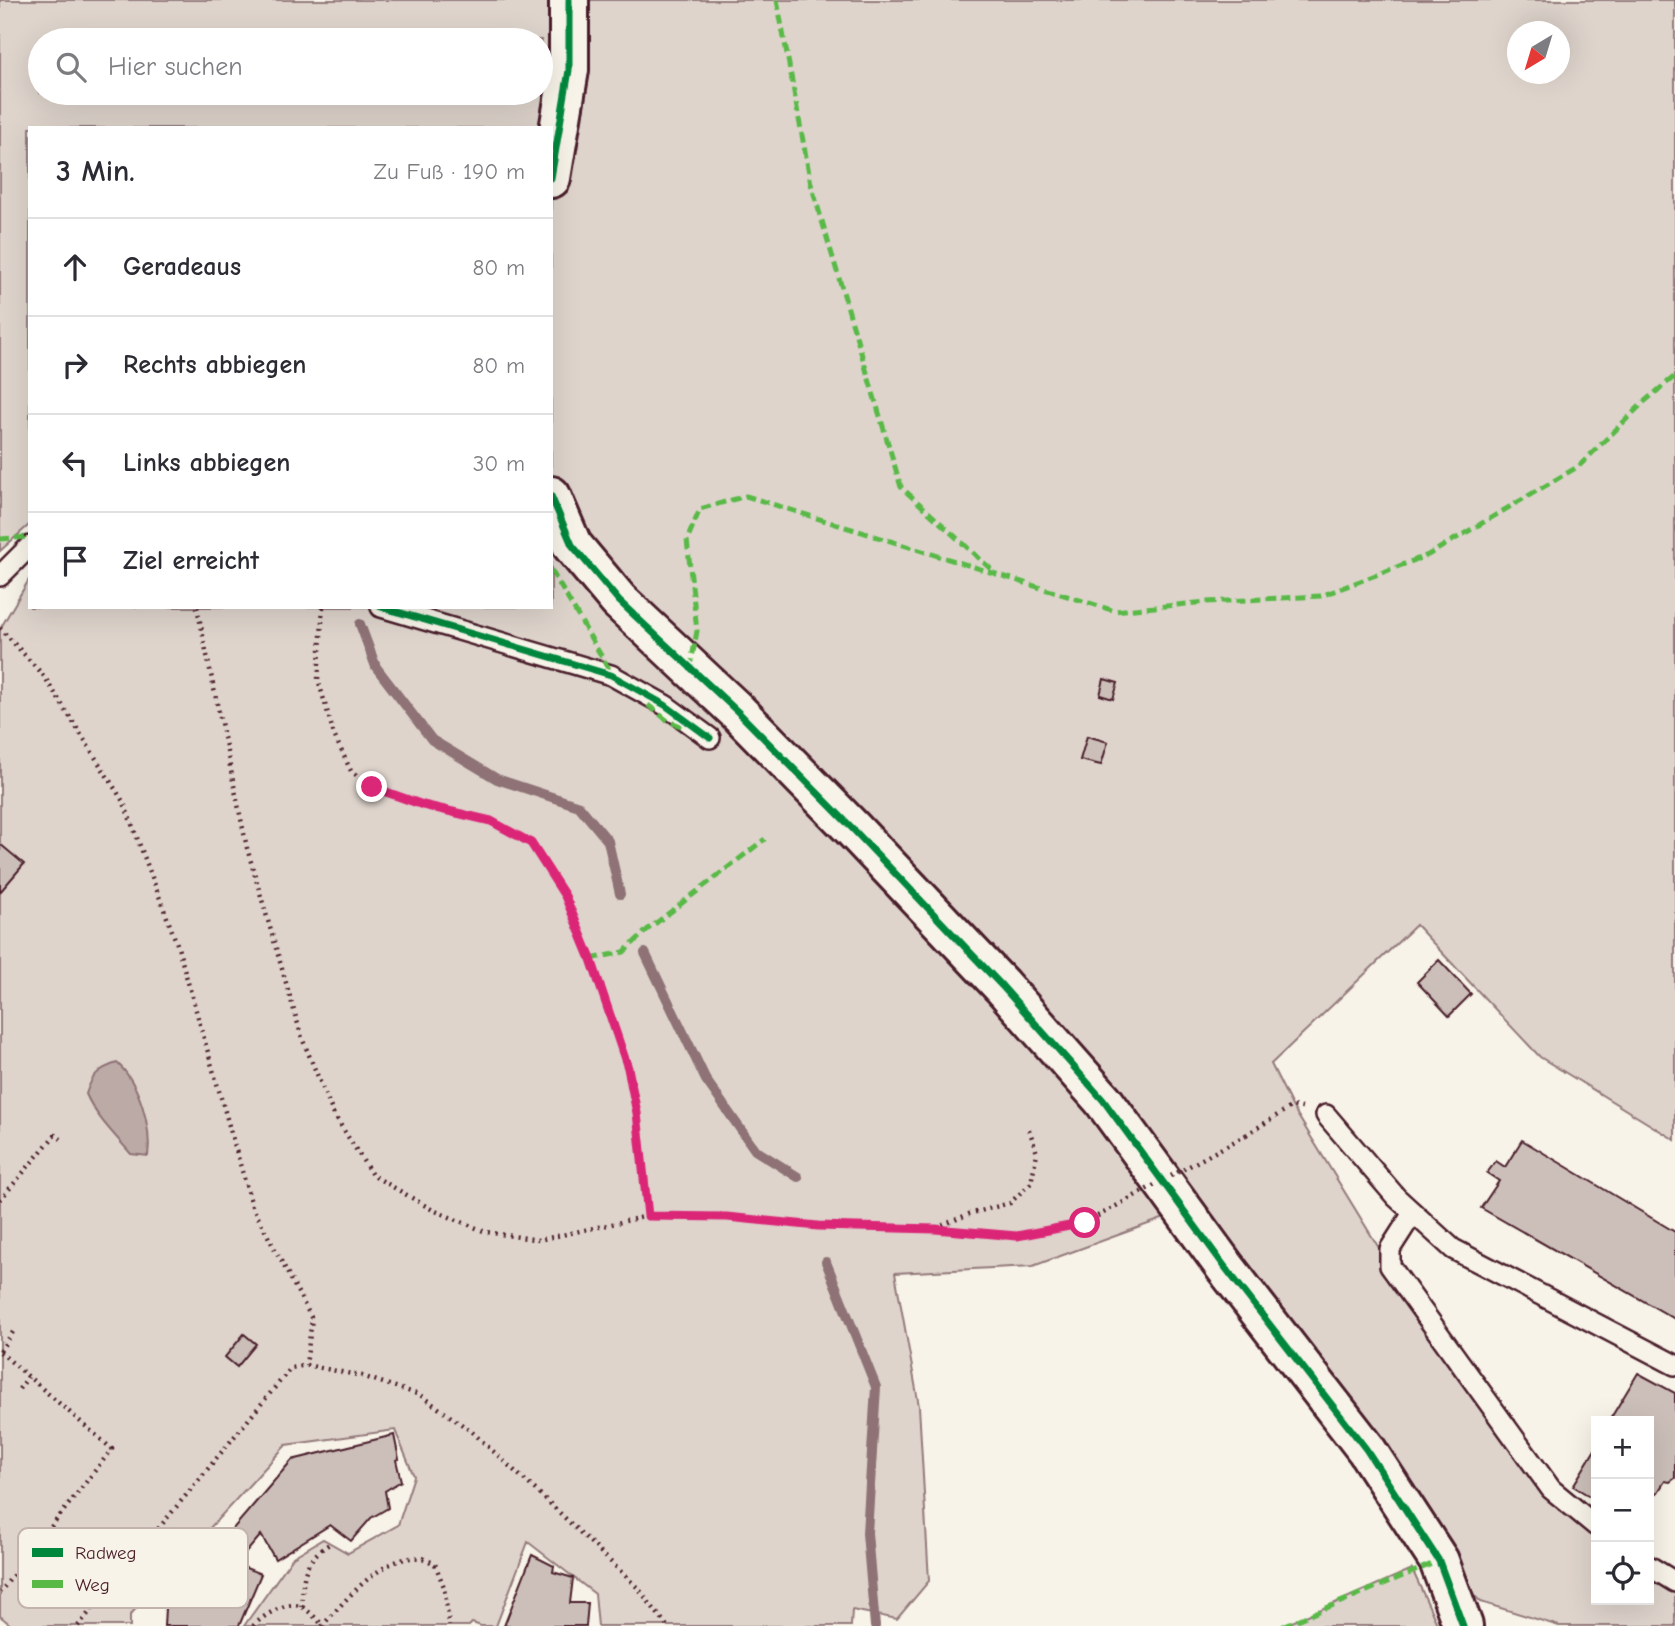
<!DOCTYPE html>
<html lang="de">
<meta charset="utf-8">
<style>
:root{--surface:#fff;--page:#f7f7f7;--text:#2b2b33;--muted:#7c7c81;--line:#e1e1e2}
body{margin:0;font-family:"Comic Neue",sans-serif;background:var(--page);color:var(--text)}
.controls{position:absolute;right:21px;bottom:21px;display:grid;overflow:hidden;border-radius:0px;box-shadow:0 7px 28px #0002}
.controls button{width:63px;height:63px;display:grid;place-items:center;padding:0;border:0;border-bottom:2px solid var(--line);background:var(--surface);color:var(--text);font:35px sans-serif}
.compass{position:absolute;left:1507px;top:21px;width:63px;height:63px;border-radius:50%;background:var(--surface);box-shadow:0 7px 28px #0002;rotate:218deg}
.stop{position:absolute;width:21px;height:21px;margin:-16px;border:5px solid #db2777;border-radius:50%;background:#fff}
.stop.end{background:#db2777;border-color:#fff;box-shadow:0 2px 7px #0008}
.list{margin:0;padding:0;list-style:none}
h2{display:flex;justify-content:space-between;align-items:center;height:91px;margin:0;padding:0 28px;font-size:30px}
h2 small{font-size:23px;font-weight:400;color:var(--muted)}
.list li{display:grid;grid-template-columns:46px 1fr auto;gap:21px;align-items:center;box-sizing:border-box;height:98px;padding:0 28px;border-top:2px solid var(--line)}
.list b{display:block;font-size:26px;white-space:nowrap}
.list em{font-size:23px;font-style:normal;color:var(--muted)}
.icon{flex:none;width:38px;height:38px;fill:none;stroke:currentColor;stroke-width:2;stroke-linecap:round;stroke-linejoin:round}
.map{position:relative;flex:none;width:1675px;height:1626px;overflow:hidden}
.search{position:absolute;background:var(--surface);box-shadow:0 7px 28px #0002;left:28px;top:28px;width:525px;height:77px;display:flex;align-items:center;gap:18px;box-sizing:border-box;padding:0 24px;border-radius:38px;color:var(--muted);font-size:26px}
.panel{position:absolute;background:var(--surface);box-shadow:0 7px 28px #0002;left:28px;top:126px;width:525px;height:483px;border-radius:0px}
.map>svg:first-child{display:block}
</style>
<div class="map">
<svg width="1675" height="1626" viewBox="0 0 1675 1626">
<rect width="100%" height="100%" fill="#f7f3e8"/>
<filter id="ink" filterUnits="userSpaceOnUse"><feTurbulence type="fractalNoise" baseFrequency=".0143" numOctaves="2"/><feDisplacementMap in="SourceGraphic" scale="14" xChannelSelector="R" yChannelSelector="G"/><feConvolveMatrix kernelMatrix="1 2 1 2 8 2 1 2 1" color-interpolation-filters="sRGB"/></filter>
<g filter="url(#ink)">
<!-- green -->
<g fill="#ded4cc" stroke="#947a7c" stroke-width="2" fill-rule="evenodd">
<path d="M0,0H1675V1140L1540,1057L1416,925L1271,1064L1292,1106L1390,1266L1551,1489L1596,1526V1600H1649V1566L1675,1582V1626H1559L1481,1602L1439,1561L1184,1211L1033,1266L895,1273L919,1406L929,1581L897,1619L852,1610L851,1626H598L595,1594L528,1542L496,1626H481L472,1623L469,1626H244L293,1557L323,1539L348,1553L398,1525L414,1476L395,1430L286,1445L130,1615V1626H12L0,1616V629L30,578V607H551V128H30V524L0,551ZM1518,32H1560V74H1518ZM40,40H541V93H40Z"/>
<path d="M1412,1569L1438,1626H1283Z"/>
</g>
<!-- water -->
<path fill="#bcaaa7" stroke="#8e7275" stroke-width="2" d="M117,1063C139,1082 152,1127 148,1156L131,1154C115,1135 96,1117 86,1094C92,1075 98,1069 117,1063Z"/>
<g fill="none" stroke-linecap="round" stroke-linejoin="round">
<!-- stream -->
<g stroke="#8e7275" stroke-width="10">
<path d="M360,624L376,667L432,740L497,779L579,806L608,841L620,894"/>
<path d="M645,953L706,1080L755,1150L798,1177"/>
<path d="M826,1262L876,1387L867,1533L875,1626"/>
</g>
</g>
<!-- building -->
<g fill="#ccbfb9" stroke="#4a1f2b" stroke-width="2">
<path d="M1104,679L1118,683L1113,699L1100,695Z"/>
<path d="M1087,736L1108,742L1101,765L1080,760Z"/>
<path d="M0,844L24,864L0,892Z"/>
<path d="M1439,960L1471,994L1449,1016L1417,982Z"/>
<path d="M1522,1140L1675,1232V1319L1481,1208L1499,1181L1487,1173L1496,1161L1505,1167Z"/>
<path d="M244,1334L256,1344L237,1367L225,1357Z"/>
<path d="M1638,1373L1675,1393V1478L1670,1482L1665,1481L1658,1492L1649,1500V1421H1609Z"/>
<path d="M394,1435L399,1459L396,1460L401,1481L385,1491L388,1508L371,1518L351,1541L330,1525L275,1559L261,1535L236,1564L261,1574L239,1626H164L165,1608L292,1460Z"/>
<path d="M1596,1448V1500L1573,1486Z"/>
<path d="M532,1555L554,1566L553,1572L573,1578L570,1603H588L586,1626H504Z"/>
</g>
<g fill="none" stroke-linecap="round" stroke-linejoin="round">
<defs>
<g id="lane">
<path d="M0,576L30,546"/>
<path d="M381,607L611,675L665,705L710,738"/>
<path d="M1326,1115L1396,1197L1453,1249L1675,1365"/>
<path d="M1413,1213L1390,1249V1266L1551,1489L1596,1526"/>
<path d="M1649,1566L1675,1582"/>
</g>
<g id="secondary">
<path d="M551,178L569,70V0"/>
<path d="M551,496L572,545L619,601L738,712L852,828L1002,986L1103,1100L1225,1267L1366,1449L1439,1561L1463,1626"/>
</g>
</defs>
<!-- lane casing -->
<use href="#lane" stroke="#4a1f2b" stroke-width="24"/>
<!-- secondary casing -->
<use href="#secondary" stroke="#4a1f2b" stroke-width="44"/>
<!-- path -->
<g stroke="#4a1f2b" stroke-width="4.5" stroke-dasharray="2 5" stroke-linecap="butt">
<path d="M197,607L247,848L302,1038L333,1113L372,1175L433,1210L486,1232L539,1240L648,1216L727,1217L818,1226L935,1229L1017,1236L1085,1223"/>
<path d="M323,607L318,679L334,735L351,771L372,787L423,805L491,821L531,843L565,896L591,959L628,1068L637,1113L648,1216"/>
<path d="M0,628L44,676L124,803L177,944L252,1206L312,1319L306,1365"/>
<path d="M1246,1135L1292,1106L1302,1108"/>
<path d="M0,1200L55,1135L61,1139"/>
<path d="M936,1228L969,1214L1010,1203L1031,1183L1037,1153L1029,1129"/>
<path d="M0,1351L13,1332"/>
<path d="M0,1352L112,1449L0,1592"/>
<path d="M19,1389L28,1377"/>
<path d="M301,1607C304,1575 302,1561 331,1543"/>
<path d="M78,1626L291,1368L306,1365L362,1376L420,1395L471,1431L541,1495L639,1589L667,1626"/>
<path d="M253,1626C263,1616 285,1601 300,1606C308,1609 316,1619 323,1625"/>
<path d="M322,1626C345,1601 382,1554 420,1558C425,1558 431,1562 435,1564L444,1587L449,1626"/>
</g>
<!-- lane -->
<use href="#lane" stroke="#f7f3e8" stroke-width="19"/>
<!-- secondary -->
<use href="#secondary" stroke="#f7f3e8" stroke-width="38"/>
<!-- path-bridge -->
<path stroke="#4a1f2b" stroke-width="4.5" stroke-dasharray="2 5" stroke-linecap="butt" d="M1085,1223L1246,1135"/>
<!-- quiet -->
<g stroke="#58b947" stroke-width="5" stroke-dasharray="10 5" stroke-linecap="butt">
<path d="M777,0L811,184L901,487L993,571"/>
<path d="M0,539L30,537"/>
<path d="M551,570L613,676"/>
<path d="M690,669L697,631L687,540L700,509L746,496L1115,611L1206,602L1321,596L1428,555L1579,466L1645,401L1675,376"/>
<path d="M648,705L668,721L684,727"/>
<path d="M591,959L624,952L647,930L765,839"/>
<path d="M1283,1626L1439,1561"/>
</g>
<defs>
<g id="cycleway">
<path d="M551,178L569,70V0"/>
<path d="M551,496L572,545L619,601L738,712L852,828L1002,986L1103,1100L1225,1267L1366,1449L1439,1561L1463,1626"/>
<path d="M381,607L611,675L665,705L710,738"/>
</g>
</defs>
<!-- cycleway casing -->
<use href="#cycleway" stroke="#f7f3e8" stroke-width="11"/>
<!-- cycleway -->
<use href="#cycleway" stroke="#00873e" stroke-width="7"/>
</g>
</g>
<g fill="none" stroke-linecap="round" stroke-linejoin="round" filter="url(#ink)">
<!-- route -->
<path stroke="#db2777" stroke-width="9" d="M372,787L423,805L491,821L531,843L565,896L591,959L628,1068L637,1113L648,1216L727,1217L818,1226L935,1229L1017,1236L1085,1223"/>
</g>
<!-- legend -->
<rect x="18" y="1528" width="230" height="80" rx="10" fill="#f7f3e8" stroke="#c3b3af" stroke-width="2"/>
<rect x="32" y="1548" width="31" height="9" fill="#00873e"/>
<rect x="32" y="1580" width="31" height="8" fill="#58b947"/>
<g font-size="19" fill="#4a1f2b">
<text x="75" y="1559">Radweg</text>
<text x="75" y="1591">Weg</text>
</g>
</svg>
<div class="controls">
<button>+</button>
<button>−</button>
<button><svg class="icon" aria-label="locate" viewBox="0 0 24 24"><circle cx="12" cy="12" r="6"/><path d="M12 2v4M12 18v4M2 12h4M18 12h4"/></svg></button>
</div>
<svg class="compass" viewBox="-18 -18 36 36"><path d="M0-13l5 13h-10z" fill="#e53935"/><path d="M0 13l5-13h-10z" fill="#7c7c81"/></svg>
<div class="stop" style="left:1085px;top:1223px"></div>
<div class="stop end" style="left:372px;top:787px"></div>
<div class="search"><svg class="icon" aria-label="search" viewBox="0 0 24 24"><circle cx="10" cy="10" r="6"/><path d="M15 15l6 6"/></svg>Hier suchen</div>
<section class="panel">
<h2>3 Min.<small>Zu Fuß · 190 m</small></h2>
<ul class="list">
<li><svg class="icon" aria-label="ahead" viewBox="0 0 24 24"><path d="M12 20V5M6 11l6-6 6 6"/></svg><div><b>Geradeaus</b></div><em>80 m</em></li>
<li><svg class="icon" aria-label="right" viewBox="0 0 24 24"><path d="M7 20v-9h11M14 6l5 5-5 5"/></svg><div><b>Rechts abbiegen</b></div><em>80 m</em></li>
<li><svg class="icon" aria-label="left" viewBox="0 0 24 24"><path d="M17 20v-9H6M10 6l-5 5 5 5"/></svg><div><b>Links abbiegen</b></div><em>30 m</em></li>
<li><svg class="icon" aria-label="arrive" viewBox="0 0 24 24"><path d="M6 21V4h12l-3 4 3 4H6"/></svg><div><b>Ziel erreicht</b></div></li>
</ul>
</section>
</div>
